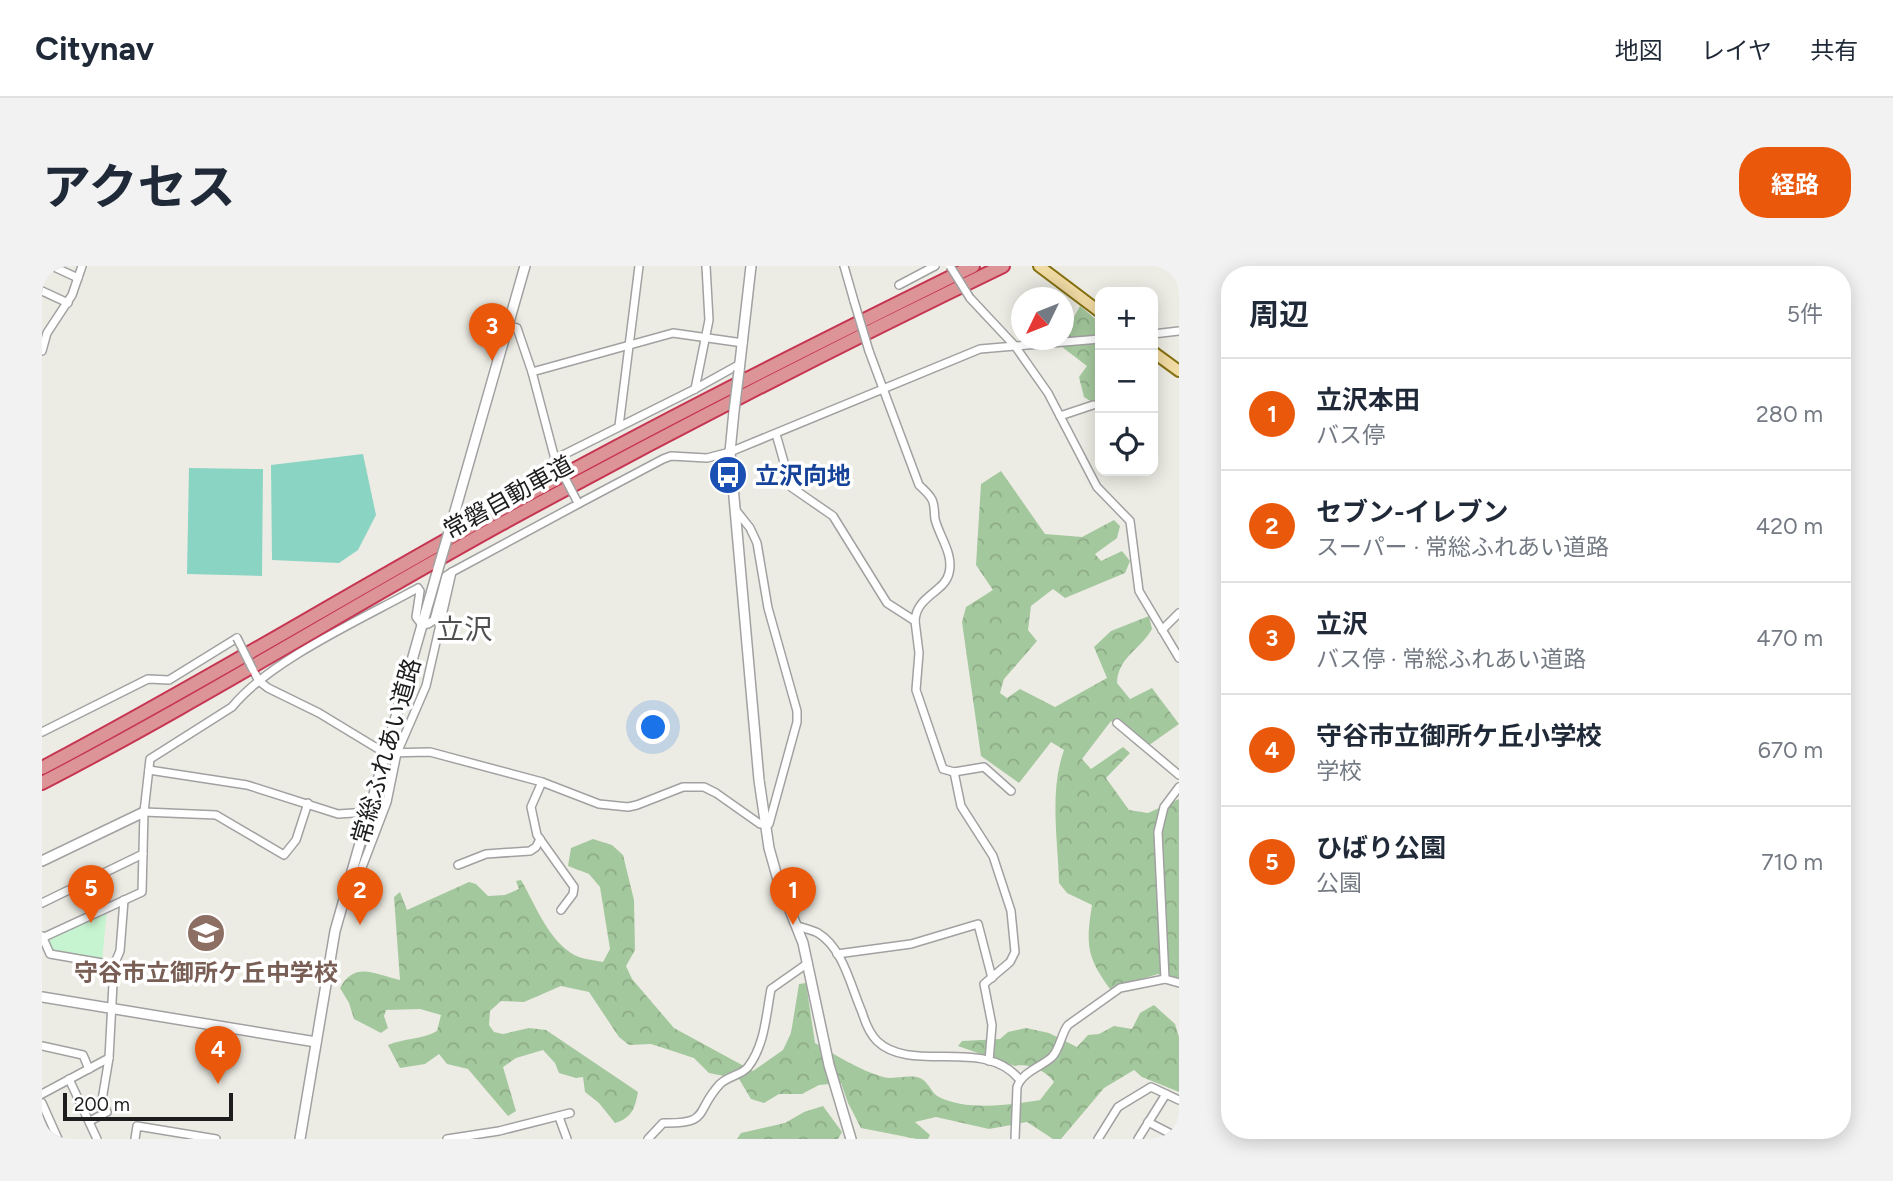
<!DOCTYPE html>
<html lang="ja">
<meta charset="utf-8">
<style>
:root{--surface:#fff;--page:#f2f2f3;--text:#1f2937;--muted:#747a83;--line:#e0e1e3;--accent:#ea580c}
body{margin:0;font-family:Figtree,"Noto Sans JP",sans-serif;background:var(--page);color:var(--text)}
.controls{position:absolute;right:21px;top:21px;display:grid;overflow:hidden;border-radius:14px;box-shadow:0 4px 18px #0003}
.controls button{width:63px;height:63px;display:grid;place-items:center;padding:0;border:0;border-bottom:2px solid var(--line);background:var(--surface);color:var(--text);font:35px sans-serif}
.compass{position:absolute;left:969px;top:21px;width:63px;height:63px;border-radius:50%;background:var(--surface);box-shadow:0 4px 18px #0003;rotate:227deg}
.scale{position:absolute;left:21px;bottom:18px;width:170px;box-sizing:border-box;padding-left:7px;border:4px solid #1d1d1d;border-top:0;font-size:19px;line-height:24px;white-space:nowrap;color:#1d1d1d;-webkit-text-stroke:5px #fff;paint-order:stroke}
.you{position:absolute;left:612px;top:462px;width:24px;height:24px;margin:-18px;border:5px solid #fff;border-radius:50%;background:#1a73e8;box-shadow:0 0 0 10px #1a73e833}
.badge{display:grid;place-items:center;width:46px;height:46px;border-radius:50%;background:var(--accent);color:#fff;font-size:23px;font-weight:700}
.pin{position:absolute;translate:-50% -58px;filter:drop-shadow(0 2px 4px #0008)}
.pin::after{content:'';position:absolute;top:37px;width:24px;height:21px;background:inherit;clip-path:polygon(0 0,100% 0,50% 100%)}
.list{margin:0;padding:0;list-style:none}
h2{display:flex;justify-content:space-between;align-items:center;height:91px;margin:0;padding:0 28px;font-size:30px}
h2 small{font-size:23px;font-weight:400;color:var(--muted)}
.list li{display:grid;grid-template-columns:46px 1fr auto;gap:21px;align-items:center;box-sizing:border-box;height:112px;padding:0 28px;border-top:2px solid var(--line)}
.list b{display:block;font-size:26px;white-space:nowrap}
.list p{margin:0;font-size:23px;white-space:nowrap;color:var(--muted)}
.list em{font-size:23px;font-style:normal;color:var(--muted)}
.icon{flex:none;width:38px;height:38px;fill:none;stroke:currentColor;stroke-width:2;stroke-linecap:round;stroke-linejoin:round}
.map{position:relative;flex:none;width:1137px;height:873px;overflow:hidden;border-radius:28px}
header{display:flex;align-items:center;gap:42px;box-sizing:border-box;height:98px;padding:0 35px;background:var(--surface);border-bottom:2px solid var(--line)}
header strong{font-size:33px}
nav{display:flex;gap:38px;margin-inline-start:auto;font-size:24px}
.intro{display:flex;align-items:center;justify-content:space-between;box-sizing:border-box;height:168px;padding:0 42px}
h1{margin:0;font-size:49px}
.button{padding:18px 32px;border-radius:28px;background:var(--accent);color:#fff;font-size:24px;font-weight:700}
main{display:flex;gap:42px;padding:0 42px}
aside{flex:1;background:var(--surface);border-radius:28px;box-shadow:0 4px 18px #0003}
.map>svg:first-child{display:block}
</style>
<header>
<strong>Citynav</strong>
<nav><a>地図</a><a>レイヤ</a><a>共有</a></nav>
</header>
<div class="intro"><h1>アクセス</h1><a class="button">経路</a></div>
<main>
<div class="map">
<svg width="1137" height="873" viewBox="0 0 1137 873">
<defs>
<pattern id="forest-crowns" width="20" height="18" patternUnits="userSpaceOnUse" patternTransform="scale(1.75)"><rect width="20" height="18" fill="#a4c89d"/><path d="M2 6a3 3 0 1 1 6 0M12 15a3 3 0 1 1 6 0" fill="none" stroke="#8dab87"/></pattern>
</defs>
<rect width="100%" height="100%" fill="#edece4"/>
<!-- forest -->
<g fill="url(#forest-crowns)">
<path d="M1038,40L1058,57V140H1056L1042,131L1037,111L1045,100L1020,81L1025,64Z"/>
<path d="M959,205L1003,268L1040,271L1072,254L1078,260L1075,272L1053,288L1059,295L1080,285L1088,295L1083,307L1023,332L1011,323L989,340L986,364L995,375L962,413L958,427L965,432L978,423L1013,441L1065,412L1052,381L1069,365L1107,350L1110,363C1099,383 1076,391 1075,417L1088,433L1110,422L1137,458L1103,482L1095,480L1069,455L1040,493L1049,503L1081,481L1088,487L1064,512L1087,544L1106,547L1137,533V715L1116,708L1068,723C1044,690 1044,678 1050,639L1025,627L1017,617C1016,574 1007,525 1022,484L1009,476L977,517L939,490L920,356L924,341L951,324L934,299L939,218Z"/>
<path d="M551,573L570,579L581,589L592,634L593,684L584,700L590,713L632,762L711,805L741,784L749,767L757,718L764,717L773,777C794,789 817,804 841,811C852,814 867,808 878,812C887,816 889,827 897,831C924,845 969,839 998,834L1012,816C1004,805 987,797 973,800L916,780L920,775L958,773L966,766L984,762L1007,767L1035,781L1046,769L1057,768L1072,760L1090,763L1098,747L1112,739L1133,758L1137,771V826L1100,811L1092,804L1062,822L1019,873H1011L985,856L947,863L894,851L873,856L888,869L886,873H875L819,862L806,837L799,817L777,819L760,828H737L722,837L709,833L697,813L667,807L652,792L609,778L587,779L577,771L547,726L519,720L482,736L459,735L448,745L447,759L452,766L461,768L487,762L504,764L596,826C593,842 590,852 573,857L557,837L543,826L541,811L534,812L517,807L513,797L501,784L474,792L461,801L474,845L466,850L426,803L405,798L397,788L383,798L358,802L346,779C362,772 379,774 395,765L399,749L378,743L344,744L342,750L346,762L339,767L312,753L307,737L298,722C313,694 334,709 358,714L352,631L358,626L365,644L427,616L434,618L446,630L463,629L477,623L474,615L479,614C493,638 505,671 529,687C538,693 550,694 561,696L568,683L558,621L547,608L526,600L529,582Z"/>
<path d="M781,840L800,866L796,873H695L699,867L743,857L762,846Z"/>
</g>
<!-- park -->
<path fill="#c6f3d0" d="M65,642L60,697L8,688L1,672Z"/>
<!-- pitch -->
<g fill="#8ad4c3">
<path d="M321,188L334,249L316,284L297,297L230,294L229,199Z"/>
<path d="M147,202L221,203L220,310L145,308Z"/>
</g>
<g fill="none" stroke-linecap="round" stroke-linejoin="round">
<defs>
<g id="minor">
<path d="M10,0L36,12"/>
<path d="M802,0L812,35"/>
<path d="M857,19L893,0"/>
<path d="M0,25L26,37"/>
<path d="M928,32L973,80L1006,127L1055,221L1088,255L1097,325L1137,392"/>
<path d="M466,60L475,62L490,106L513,193L653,123L698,98"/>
<path d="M1111,68L1137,65"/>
<path d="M0,85L5,67L30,29L40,0"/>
<path d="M827,85L877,219C881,223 886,227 889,232C893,237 892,246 893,253C897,270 912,288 907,307C903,326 874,330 873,355"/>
<path d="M490,106L631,67L701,77"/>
<path d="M653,123L667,54L664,0"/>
<path d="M1018,150L1051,139"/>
<path d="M577,160L597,0"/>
<path d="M734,168L749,221L791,250L845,337L873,355L877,387L874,424L901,503L912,506L942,501L969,525"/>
<path d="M535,235L536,238L621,193L629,190L665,192L688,186L938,83L1058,73"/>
<path d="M1120,364L1137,347"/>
<path d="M211,404L217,415L226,422L277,447L343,487L388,486L500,516L557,538L586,541L595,539L641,521H662L674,527L718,558H727L755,456V445L726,342L715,277L708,262L693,243"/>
<path d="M1075,457L1137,509"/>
<path d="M0,466L106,413L127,414L195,372"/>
<path d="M107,504L205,519L296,548L327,546"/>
<path d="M912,506L919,540L951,590L969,645L973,686L968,696L942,718L950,759L947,795"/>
<path d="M500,516L489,541L495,569L532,621L531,628L519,644"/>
<path d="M102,546L174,549L242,589L254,574L266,537"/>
<path d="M416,599L444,588L488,585L494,581L498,573"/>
<path d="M303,625H311L345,536L355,487L384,420L410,306L536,238"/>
<path d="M0,637L101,588"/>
<path d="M755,660C762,662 770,664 776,667C801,682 809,721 820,746C823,756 827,767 835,775C869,808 943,771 977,813"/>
<path d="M0,670L8,688L72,699"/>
<path d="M0,672L100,626L102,546L108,493L190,441C228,394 322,352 376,322L378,325L374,351L380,359L386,358L392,354L404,310L410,306"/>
<path d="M795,688L869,678L936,658L950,712"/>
<path d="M1123,713L1116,566L1122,541L1137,521"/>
<path d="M0,780L41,789L47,803"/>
<path d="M27,813L55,873"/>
<path d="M0,828L67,792"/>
<path d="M0,837L16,873"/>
<path d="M517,851L525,873"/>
<path d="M48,855L65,846L60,834L67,792L72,699L78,685L82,634"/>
<path d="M1106,856L1137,872"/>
<path d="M93,873L95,860L174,873"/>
<path d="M405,873L457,865L528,847"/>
<path d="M606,873L621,857C669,858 652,846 678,818C686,810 700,809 706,801C723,779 724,749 729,723L766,697"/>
<path d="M973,873L975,821C980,806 999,801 1010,791C1018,783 1019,768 1026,759L1078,722L1123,713L1137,717"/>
<path d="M1056,873L1076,841L1109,821L1137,834"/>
<path d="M1096,873L1124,828"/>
</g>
<g id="tertiary">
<path d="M697,105L709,0"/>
<path d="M692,145L688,186L717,514L727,582L736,614L761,677L787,799L809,873"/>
<path d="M409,259L483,0"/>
<path d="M0,595L102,546"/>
<path d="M0,731L274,776"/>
<path d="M258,873L293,665L396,303"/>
</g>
<g id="primary">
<path d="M997,0L1058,46"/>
<path d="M1111,86L1137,105"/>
</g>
<g id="motorway">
<path d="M0,502C152,422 299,332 449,249C607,161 769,80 931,0"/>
<path d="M0,517C156,436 305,343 459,258C624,168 791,82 961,0"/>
</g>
</defs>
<!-- minor casing -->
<use href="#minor" stroke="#a1a1a1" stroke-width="10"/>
<!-- tertiary casing -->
<use href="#tertiary" stroke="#a1a1a1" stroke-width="12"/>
<!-- primary casing -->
<use href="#primary" stroke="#877110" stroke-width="14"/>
<!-- motorway casing -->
<use href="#motorway" stroke="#c63653" stroke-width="16"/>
<!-- minor -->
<use href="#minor" stroke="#fff" stroke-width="7"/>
<!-- tertiary -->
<use href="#tertiary" stroke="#fff" stroke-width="9"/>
<!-- primary -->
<use href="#primary" stroke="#f2dca5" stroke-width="10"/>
<!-- motorway -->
<use href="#motorway" stroke="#dd9497" stroke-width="12"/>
<defs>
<g id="minor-bridge">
<path d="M908,0L928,32"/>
<path d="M812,35L827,85"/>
<path d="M513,193L535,235"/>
<path d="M195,372L211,404"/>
</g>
<g id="tertiary-bridge">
<path d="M692,145L697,105"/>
<path d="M396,303L409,259"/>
</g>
</defs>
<!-- minor-bridge casing -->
<use href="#minor-bridge" stroke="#a1a1a1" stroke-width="10" stroke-linecap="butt"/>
<!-- tertiary-bridge casing -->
<use href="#tertiary-bridge" stroke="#a1a1a1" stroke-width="12" stroke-linecap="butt"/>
<!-- minor-bridge -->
<use href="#minor-bridge" stroke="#fff" stroke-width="7"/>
<!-- tertiary-bridge -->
<use href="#tertiary-bridge" stroke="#fff" stroke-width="9"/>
</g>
<!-- icons -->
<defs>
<symbol id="bus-disc" viewBox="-11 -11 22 22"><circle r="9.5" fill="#1a4fb4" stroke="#fff"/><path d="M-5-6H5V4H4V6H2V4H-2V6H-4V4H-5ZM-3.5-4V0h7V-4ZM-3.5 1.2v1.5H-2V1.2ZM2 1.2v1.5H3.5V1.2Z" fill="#fff"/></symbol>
<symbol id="school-disc" viewBox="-11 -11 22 22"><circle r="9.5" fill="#8d6e63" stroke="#fff"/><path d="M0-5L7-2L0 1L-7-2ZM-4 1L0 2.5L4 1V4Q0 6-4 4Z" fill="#fff"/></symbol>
</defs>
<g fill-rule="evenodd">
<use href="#bus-disc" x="664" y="187" width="44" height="44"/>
<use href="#school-disc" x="142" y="645" width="44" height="44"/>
</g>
<g text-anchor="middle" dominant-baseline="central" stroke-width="7" stroke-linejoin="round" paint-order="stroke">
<!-- transit labels -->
<g font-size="24" font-weight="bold" fill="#164399" stroke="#fff" text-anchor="start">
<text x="713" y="209">立沢向地</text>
</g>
<!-- street labels -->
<g font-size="24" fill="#1d1d1d" stroke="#fff">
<text transform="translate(466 231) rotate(-29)">常磐自動車道</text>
<text transform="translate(344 485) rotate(-74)">常総ふれあい道路</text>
</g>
<!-- education labels -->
<g font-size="24" font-weight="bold" fill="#785e54" stroke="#fff">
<text x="164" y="706">守谷市立御所ケ丘中学校</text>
</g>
<!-- quarter labels -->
<g font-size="28" fill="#505050" stroke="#fff">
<text x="422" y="363">立沢</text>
</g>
</g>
</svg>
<div class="controls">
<button>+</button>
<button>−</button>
<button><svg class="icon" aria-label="locate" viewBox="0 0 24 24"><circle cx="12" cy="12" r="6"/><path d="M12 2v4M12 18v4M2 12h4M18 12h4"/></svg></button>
</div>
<svg class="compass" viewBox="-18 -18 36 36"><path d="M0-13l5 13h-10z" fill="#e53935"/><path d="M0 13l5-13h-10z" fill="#747a83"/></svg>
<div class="scale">200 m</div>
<div class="you"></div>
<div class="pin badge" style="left:751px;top:659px">1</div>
<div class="pin badge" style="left:318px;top:659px">2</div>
<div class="pin badge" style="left:450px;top:95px">3</div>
<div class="pin badge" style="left:176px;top:818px">4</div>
<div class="pin badge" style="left:49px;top:657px">5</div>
</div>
<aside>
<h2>周辺<small>5件</small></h2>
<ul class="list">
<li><span class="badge">1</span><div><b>立沢本田</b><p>バス停</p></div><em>280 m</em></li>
<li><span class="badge">2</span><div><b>セブン-イレブン</b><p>スーパー · 常総ふれあい道路</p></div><em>420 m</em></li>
<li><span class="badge">3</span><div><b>立沢</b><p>バス停 · 常総ふれあい道路</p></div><em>470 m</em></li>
<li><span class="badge">4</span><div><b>守谷市立御所ケ丘小学校</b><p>学校</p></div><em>670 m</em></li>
<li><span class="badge">5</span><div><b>ひばり公園</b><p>公園</p></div><em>710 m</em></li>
</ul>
</aside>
</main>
